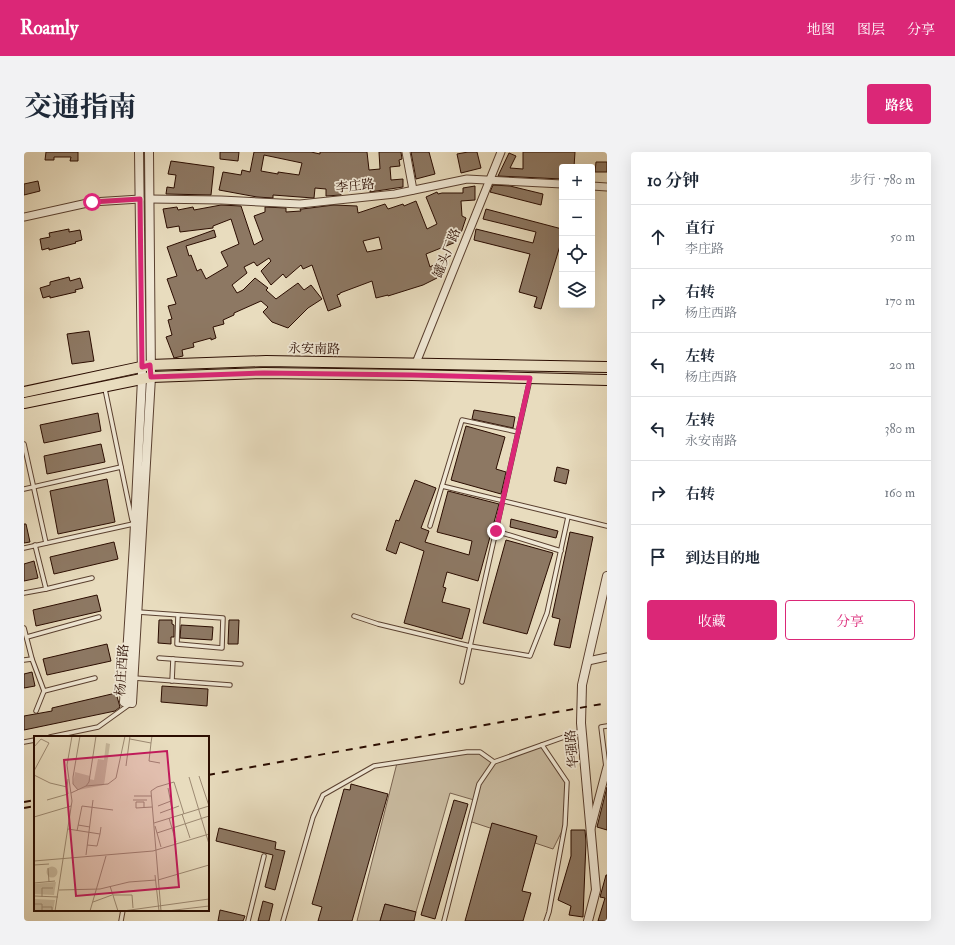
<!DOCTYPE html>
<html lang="zh">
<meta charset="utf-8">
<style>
:root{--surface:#fff;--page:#f2f2f3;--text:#1f2937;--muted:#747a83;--line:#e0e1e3;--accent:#db2777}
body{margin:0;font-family:"IM FELL Double Pica","Noto Serif SC",serif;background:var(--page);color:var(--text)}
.controls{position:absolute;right:12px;top:12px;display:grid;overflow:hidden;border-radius:4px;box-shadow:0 4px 16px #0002}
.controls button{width:36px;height:36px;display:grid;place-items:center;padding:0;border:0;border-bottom:1px solid var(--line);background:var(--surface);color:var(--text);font:20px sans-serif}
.stop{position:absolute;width:12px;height:12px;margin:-9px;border:3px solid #db2777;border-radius:50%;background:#fff}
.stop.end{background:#db2777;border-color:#fff;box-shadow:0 1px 4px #0008}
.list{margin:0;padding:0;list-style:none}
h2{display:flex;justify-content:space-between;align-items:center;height:52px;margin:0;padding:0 16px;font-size:17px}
h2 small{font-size:13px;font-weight:400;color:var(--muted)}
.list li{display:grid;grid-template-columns:26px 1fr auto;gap:12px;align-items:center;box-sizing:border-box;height:64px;padding:0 16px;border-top:1px solid var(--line)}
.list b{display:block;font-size:15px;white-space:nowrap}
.list p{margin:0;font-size:13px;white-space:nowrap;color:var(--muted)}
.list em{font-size:13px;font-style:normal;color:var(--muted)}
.actions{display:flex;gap:8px;padding:12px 16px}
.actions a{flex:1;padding:9px 0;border:1px solid var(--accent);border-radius:4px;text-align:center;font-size:14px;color:var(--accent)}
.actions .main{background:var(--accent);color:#fff}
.icon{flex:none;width:22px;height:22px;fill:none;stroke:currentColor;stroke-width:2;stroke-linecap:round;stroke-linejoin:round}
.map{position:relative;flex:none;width:583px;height:769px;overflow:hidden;border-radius:4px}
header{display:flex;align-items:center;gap:24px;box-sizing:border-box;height:56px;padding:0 20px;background:var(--accent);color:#fff}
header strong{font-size:19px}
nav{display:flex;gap:22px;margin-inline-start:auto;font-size:14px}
.intro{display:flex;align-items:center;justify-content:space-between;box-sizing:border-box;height:96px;padding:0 24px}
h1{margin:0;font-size:28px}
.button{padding:10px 18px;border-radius:4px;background:var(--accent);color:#fff;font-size:14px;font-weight:700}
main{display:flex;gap:24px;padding:0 24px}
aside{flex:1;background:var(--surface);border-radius:4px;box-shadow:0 4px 16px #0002}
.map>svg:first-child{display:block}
</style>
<header>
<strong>Roamly</strong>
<nav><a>地图</a><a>图层</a><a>分享</a></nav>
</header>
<div class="intro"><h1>交通指南</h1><a class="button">路线</a></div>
<main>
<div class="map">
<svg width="583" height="769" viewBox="0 0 583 769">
<rect width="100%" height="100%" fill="#e8dcbe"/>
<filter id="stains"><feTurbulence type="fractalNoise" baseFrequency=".005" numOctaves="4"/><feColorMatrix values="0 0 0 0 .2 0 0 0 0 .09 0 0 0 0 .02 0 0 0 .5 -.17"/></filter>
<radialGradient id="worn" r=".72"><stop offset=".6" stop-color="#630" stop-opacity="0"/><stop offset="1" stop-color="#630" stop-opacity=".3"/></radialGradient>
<!-- green -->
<path fill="#c8b99e" stroke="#79624f" d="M518,593L543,630L541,673L529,697L445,669L450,648L426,641L392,760L361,752L356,769H333L373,611L443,600H456L470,610Z"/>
<!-- building -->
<g fill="#8d7863" stroke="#2a0c00" fill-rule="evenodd">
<path d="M22,0H54V9H46L47,5H30V8H21Z"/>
<path d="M196,0H215L214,9L196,7Z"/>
<path d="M230,0H287L296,2V0H343L345,18L356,17L355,0H377L378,7L375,8L376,14L366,15L367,28L379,27V35L346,40V27L318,29L317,43L302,44V37L291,36L290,46H289L249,43V46L233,45L195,38L199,20L217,23L218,18L226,20ZM240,3L278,11L275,23L254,20V22L237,19Z"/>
<path d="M387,0H405L411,22L392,27Z"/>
<path d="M444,0H453L457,16L437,21L433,2Z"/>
<path d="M499,0H551L550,15H538V27L474,24L485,1L492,4L486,16L499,17Z"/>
<path d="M147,9L190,15L187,43L142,42L143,35L150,36L152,23L144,22Z"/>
<path d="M572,10H583V20H571Z"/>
<path d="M14,29L16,39L0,43V32Z"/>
<path d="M469,33L486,34L519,42L517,53L466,40Z"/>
<path d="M451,34V48L437,49L438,64L442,66L437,81L429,84L432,90L402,102L406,115L416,109L419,116L410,120L413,126L399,133L364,144V143L352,146L348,129L316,141V142L313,143L317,154L304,159L288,113L279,117L277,113L262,126L259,122L247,133L237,119L247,109L245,106L233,114L230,110L220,115L223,121L208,133L213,141L219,138L231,126L244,136L242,138L252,147L274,131L280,138L287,133L298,147L284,156L264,176L248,170L239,160L244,155L237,149L210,161V163L199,168L200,172L189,175L192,186L187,188V186L169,191L170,195L158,198L159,204L150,206L142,185L148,183L144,168L148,167L144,154L152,152L143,127L153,124L143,95L190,78L192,85L162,94L165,104L167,103L173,119L177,117L182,127L204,114L197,100L215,92L207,67L189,74V76L156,80L155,74L143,76L139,57L153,55L154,58L169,55L170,58L197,53L217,54L230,93L239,88L230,64L241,60V55L262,56V60L277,59L276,57H278L310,53L333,54L334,61L361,52L364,57L379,52L380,54L392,49L403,77L413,72L402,45L413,40L414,42L418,41H439V36ZM355,85L358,97L343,100L339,89Z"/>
<path d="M462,57L538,77V87L517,157L510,155L513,145L495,140L506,102L450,88L452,77L509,91L512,80L459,67Z"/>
<path d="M45,77V80L56,78L58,88L51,90L52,91L25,98V96L18,98L16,87L26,85L25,81Z"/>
<path d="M45,125L46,129L56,126L59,136L51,138L52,140L26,146V144L19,146L16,136L26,133V130Z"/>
<path d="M65,179L70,209L48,212L43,182Z"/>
<path d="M450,258L491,265L489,276L448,267Z"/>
<path d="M74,261L77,279L20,291L16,273Z"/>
<path d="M442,274L481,285L472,317L482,320L477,342L427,328Z"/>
<path d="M77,292L81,310L23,322L20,304Z"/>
<path d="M533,315L545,318L542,332L530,329Z"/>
<path d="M83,327L91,370L34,382L26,339Z"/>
<path d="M391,328L412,336L397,376L405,379L401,390L445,403L448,389L413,380L424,339L475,352L454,429L423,420L419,435L422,436L418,450L446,457L438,487L380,471L400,399L376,390L372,402L362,398L372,368L375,369Z"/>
<path d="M487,367L534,379L532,386L486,375Z"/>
<path d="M0,372H2L6,390L0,391Z"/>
<path d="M546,380L569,385L546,496L530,493L536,467L528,465Z"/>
<path d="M482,388L529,401L503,482L459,471Z"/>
<path d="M90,390L94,407L30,422L26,405Z"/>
<path d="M10,409L14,426L0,429V412Z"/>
<path d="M73,443L77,459L12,474L9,458Z"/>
<path d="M135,468H148V472L150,473V485H147V492L134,491Z"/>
<path d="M205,468H215L214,492H204Z"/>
<path d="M157,473L189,475L188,488L156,486Z"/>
<path d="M83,492L87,509L23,523L19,507Z"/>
<path d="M8,520L11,534L0,536V522Z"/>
<path d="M138,534L184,537L183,554L137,550Z"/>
<path d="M92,541L96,555L91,559L0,578V564L28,559V556Z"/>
<path d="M327,632L364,642L328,769H294L298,755L288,752L320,637L326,638Z"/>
<path d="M583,635V678L573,675Z"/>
<path d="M430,648L444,652L411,767L397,763Z"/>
<path d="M468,671L513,684L498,739L507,741L499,769H441Z"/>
<path d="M195,676L252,690L251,697L261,699L251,738L241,735L249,703L192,689Z"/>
<path d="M547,678H561L562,690L559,765L545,763L547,754L534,748L547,704Z"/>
<path d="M582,723H583V769H574L581,746L576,745Z"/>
<path d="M239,749L249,752L245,769H234Z"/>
<path d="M361,752L392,760L390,769H356Z"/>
<path d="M196,758L221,764L219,769H194Z"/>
</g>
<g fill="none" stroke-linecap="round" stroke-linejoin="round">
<defs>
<g id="service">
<path d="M81,237L108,368"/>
<path d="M0,292L22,391"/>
<path d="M418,334L438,268L494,280"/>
<path d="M0,337L97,315"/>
<path d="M406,374L418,334L583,374"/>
<path d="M472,379L537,399"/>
<path d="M11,393L22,437"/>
<path d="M0,396L109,372"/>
<path d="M0,441L22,437L68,426"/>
<path d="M114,460L199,466L198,496L153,492L154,463"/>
<path d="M330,464L354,472L446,494L506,504L523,461L544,365"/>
<path d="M0,476L8,507L20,539L12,559"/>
<path d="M3,485L75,465"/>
<path d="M135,506L217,512"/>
<path d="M0,508L8,507"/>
<path d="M110,526L206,533"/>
<path d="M148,529L149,507"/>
<path d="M438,530L506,227"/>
<path d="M20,539L71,526"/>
<path d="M26,585L74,575L106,552"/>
<path d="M0,590L11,588"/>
<path d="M518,593L543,630L541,673L525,760L522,769"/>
<path d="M582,615L577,575L583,574"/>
<path d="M97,769L99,758"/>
<path d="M224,769L240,704"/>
<path d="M259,769L289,665L299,643L350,614L443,600H456L470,610"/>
<path d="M420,769L455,632L470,610L557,579"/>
</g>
<g id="minor">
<path d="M382,0L389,38"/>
<path d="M568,34L583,35"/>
<path d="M126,47L197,48L276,52L371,42L443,27L538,32"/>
<path d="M0,65L68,50L116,47"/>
<path d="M392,211L477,0"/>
<path d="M564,509L583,505"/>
<path d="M567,676L583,615"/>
</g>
<g id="tertiary">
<path d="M115,0L118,227L110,392L100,550L108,551L127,225L125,0"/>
<path d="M564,769L572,738L557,571L558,533L583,424"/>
</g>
<g id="primary">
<path d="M0,240L126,213L242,209L583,215"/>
<path d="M0,251L127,225L240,221L388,223L583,228"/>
</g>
</defs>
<!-- service casing -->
<use href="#service" stroke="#5a4030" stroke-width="5.5"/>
<!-- minor casing -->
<use href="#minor" stroke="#5a4030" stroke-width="9"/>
<!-- tertiary casing -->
<use href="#tertiary" stroke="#5a4030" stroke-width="10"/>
<!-- primary casing -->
<use href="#primary" stroke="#2a0c00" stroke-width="12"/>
<!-- service -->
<use href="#service" stroke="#f0e8d5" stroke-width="3.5"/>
<!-- minor -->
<use href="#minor" stroke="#f0e8d5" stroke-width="7"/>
<!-- tertiary -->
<use href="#tertiary" stroke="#f0e8d5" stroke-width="8"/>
<!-- primary -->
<use href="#primary" stroke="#e8dcbe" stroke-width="10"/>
<!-- rail -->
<g stroke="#2a0c00" stroke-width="2" stroke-dasharray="7 7" stroke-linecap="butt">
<path d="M184,623L583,551"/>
<path d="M0,650L11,648"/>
<path d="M0,656L11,654"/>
</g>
</g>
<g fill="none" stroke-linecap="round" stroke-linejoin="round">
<!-- route -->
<path stroke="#db2777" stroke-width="5" d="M68,50L116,47L118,215L126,213L127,225L240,221L388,223L506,226L472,379"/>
</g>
<g text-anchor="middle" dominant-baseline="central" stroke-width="3.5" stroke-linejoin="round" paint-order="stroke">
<!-- street labels -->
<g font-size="13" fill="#2a0c00" stroke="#f0e8d5">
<text transform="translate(331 34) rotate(-6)">李庄路</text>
<text transform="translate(423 101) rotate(-68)">罐头厂路</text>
<text transform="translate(290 197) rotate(1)">永安南路</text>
<text transform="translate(98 518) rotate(-86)">杨庄西路</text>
<text transform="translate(548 597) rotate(-95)">华强路</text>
</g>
</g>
<!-- overview -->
<g transform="translate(10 584)">
<rect width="175" height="175" fill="#e8dcbe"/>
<path d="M72,7L76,8L70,49L44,54L39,48L41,36L56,40L55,43L60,44L64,23L70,24ZM12.5 136a5.5 5.5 0 1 1 11 0a5.5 5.5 0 1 1-11 0ZM22,146L20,159L0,158V148ZM0,163L21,164L19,175H0Z" fill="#c8b99e"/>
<path fill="none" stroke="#9c8972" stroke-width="1" d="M96,3L117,7L118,0M117,7L115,25L126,27M0,11L7,3L15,7L0,35M92,30L96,0M0,39L16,47L33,51L34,43M165,40L175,70M155,41L175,108M52,50L74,48L82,42L91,0M134,52L138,73M44,54L39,48V41L46,0M117,55L127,175M117,55L123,51L140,46L150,78M37,57L52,50L55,46L62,0M100,60H117M13,64L34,58L33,51M99,64H113M124,70L137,65M110,72V66H102V72L118,71M126,77L145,70M148,78L156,102M0,81L37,70M135,82L142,106M120,87L175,70M44,89L56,91M121,90L127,111M34,93L66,98L67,91M43,95L48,70L79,74M123,97L175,80M53,109L63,110L66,98M52,119L59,64M0,125L119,115L175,98M0,129L15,128M14,132L15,146M121,139L125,175M124,144L175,129M0,147L21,145M76,150L84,175M25,154L66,153L95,146L122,144M79,159H98L99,172M0,160L24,161M8,161V152H19M59,166L78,159M0,168H8V175M8,171H18V175M21,175L38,65L33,29L38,0M56,175L72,120M89,175L175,163M133,175L175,170"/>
<path fill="#c2185b" fill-opacity="0.15" stroke="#c2185b" stroke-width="2" d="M133,15L145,151L42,160L30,24Z"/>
<rect width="175" height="175" fill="none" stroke="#2a0c00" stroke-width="2"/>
</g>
<rect width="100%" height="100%" filter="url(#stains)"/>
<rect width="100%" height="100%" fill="url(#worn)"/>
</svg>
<div class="controls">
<button>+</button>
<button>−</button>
<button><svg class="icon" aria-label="locate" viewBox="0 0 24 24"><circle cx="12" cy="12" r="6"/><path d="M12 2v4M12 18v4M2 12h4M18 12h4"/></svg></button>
<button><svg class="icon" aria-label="layers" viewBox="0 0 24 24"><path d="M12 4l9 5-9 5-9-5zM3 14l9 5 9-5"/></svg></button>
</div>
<div class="stop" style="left:68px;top:50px"></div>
<div class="stop end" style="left:472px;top:379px"></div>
</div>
<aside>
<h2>10 分钟<small>步行 · 780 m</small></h2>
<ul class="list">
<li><svg class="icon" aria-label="ahead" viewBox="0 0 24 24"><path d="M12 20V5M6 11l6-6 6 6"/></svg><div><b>直行</b><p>李庄路</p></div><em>50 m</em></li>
<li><svg class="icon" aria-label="right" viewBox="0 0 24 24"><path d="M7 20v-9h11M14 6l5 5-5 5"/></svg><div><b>右转</b><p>杨庄西路</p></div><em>170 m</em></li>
<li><svg class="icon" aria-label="left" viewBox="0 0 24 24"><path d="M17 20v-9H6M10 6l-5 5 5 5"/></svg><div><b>左转</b><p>杨庄西路</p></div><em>20 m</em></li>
<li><svg class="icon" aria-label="left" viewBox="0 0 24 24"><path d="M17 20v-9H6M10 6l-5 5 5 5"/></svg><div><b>左转</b><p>永安南路</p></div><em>380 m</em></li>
<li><svg class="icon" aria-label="right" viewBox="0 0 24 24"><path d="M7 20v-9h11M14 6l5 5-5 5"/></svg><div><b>右转</b></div><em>160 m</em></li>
<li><svg class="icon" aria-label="arrive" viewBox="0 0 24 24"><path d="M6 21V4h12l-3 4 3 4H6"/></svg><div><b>到达目的地</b></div></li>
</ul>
<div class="actions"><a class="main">收藏</a><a>分享</a></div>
</aside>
</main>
